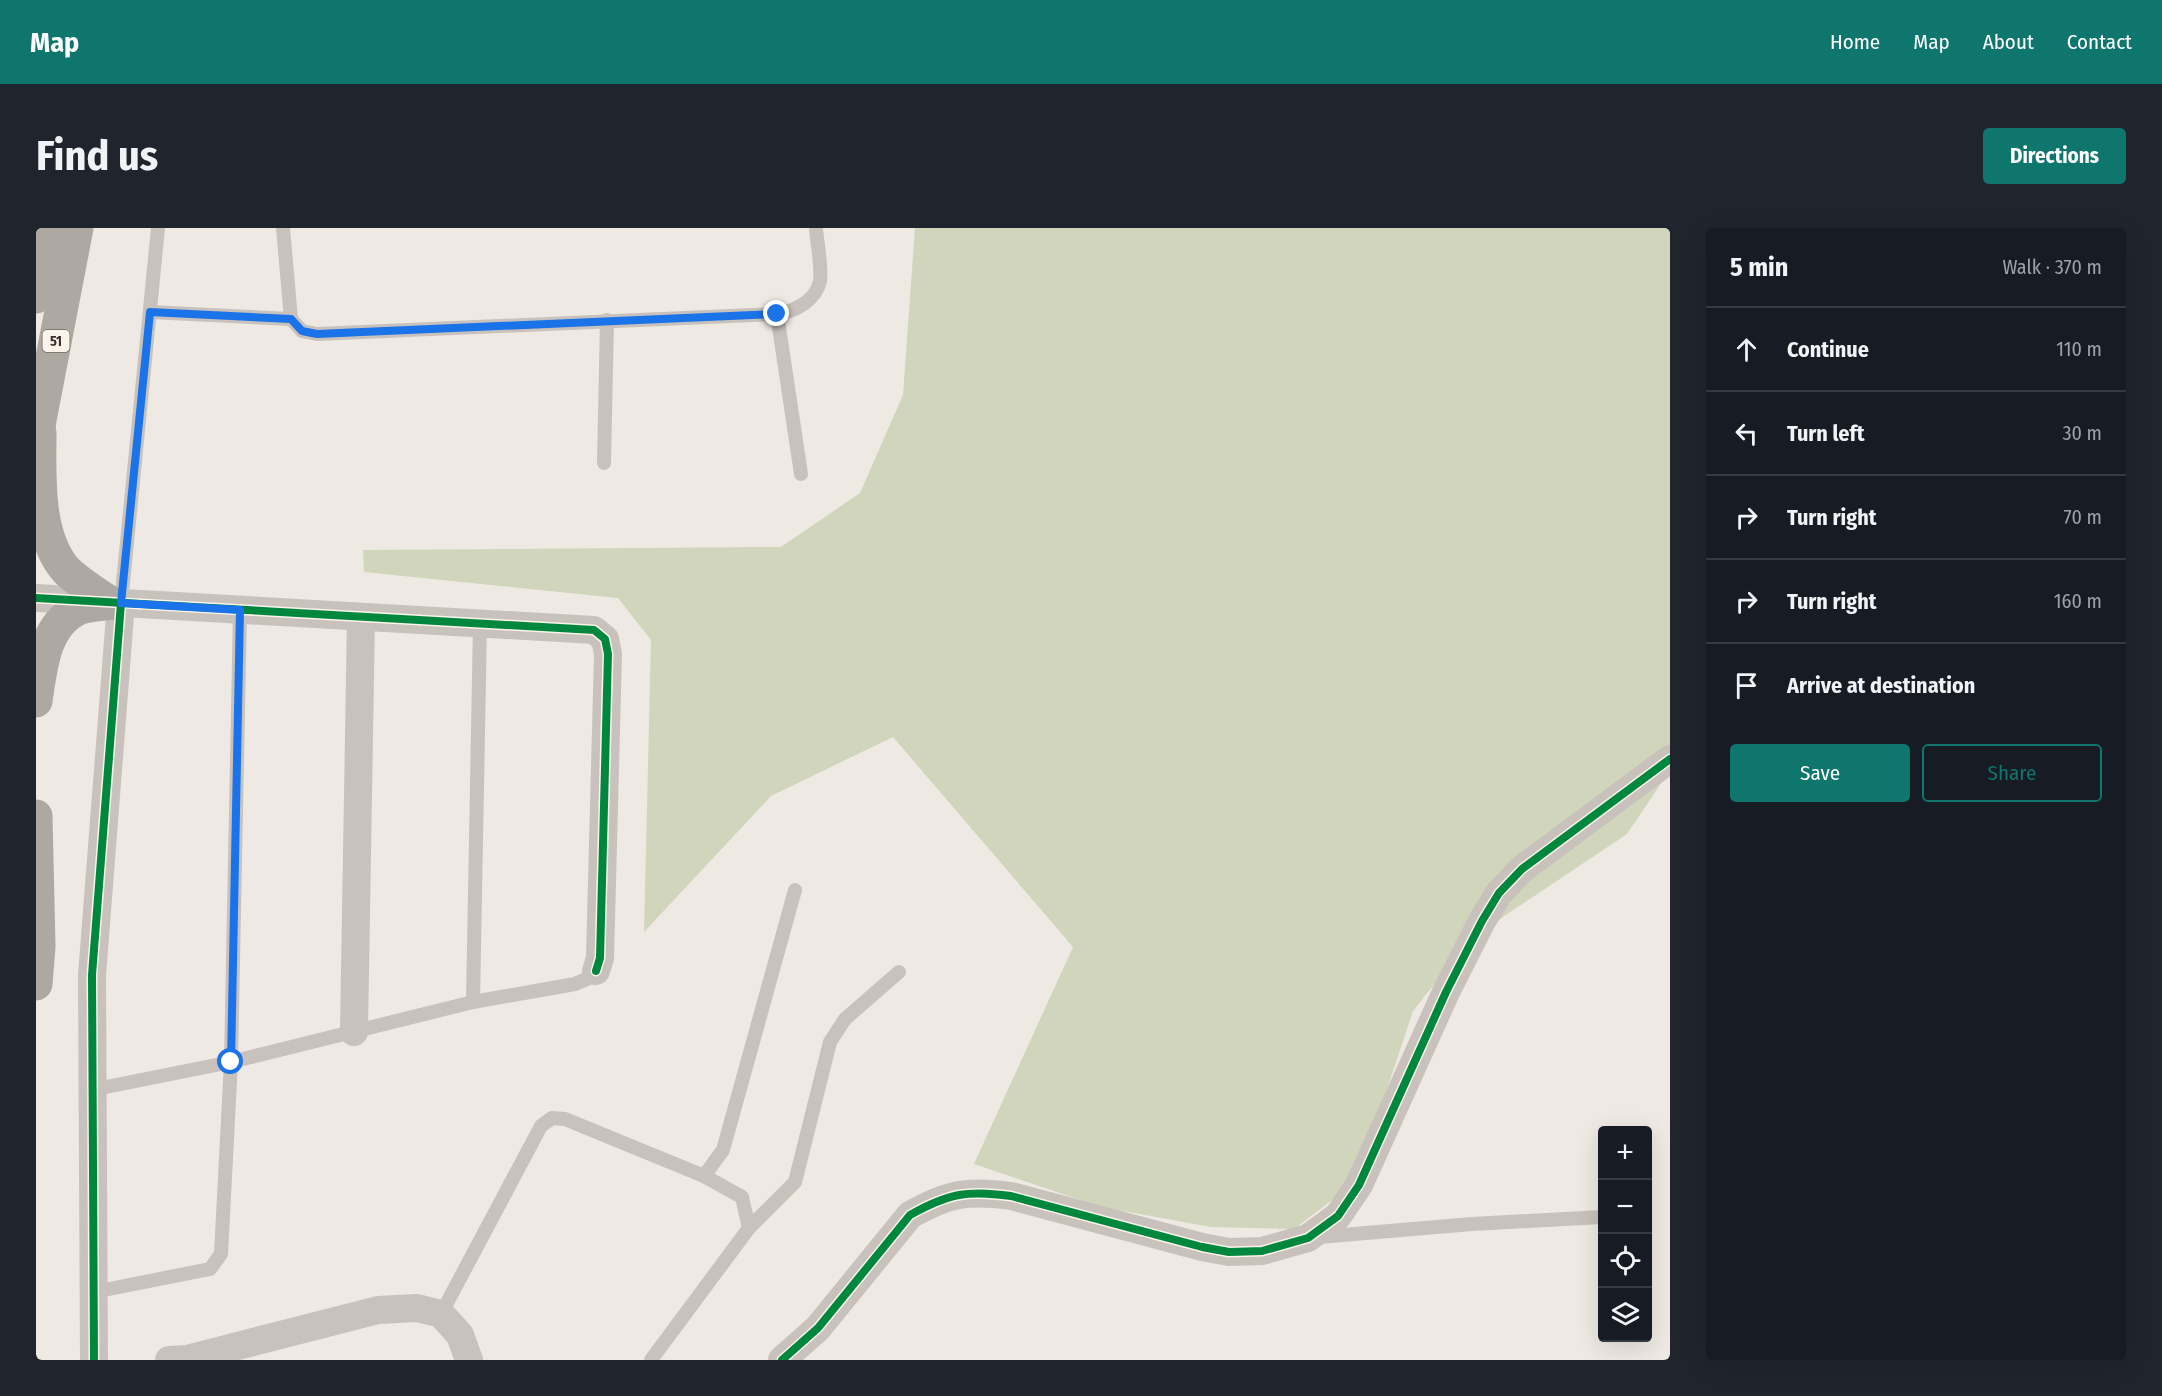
<!DOCTYPE html>
<meta charset="utf-8">
<style>
:root{--surface:#171b24;--page:#20242c;--text:#f1f3f6;--muted:#9ea1a6;--line:#363941;--accent:#0f766e}
body{margin:0;font-family:"Fira Sans Condensed",sans-serif;background:var(--page);color:var(--text)}
.controls{position:absolute;right:18px;bottom:18px;display:grid;overflow:hidden;border-radius:6px;box-shadow:0 6px 24px #0002}
.controls button{width:54px;height:54px;display:grid;place-items:center;padding:0;border:0;border-bottom:2px solid var(--line);background:var(--surface);color:var(--text);font:30px sans-serif}
.stop{position:absolute;width:18px;height:18px;margin:-14px;border:4px solid #1a73e8;border-radius:50%;background:#fff}
.stop.end{background:#1a73e8;border-color:#fff;box-shadow:0 2px 6px #0008}
.list{margin:0;padding:0;list-style:none}
h2{display:flex;justify-content:space-between;align-items:center;height:78px;margin:0;padding:0 24px;font-size:26px}
h2 small{font-size:20px;font-weight:400;color:var(--muted)}
.list li{display:grid;grid-template-columns:39px 1fr auto;gap:18px;align-items:center;box-sizing:border-box;height:84px;padding:0 24px;border-top:2px solid var(--line)}
.list b{display:block;font-size:22px;white-space:nowrap}
.list em{font-size:20px;font-style:normal;color:var(--muted)}
.actions{display:flex;gap:12px;padding:18px 24px}
.actions a{flex:1;padding:14px 0;border:2px solid var(--accent);border-radius:6px;text-align:center;font-size:21px;color:var(--accent)}
.actions .main{background:var(--accent);color:#fff}
.icon{flex:none;width:33px;height:33px;fill:none;stroke:currentColor;stroke-width:2;stroke-linecap:round;stroke-linejoin:round}
.map{position:relative;flex:none;width:1634px;height:1132px;overflow:hidden;border-radius:6px}
header{display:flex;align-items:center;gap:36px;box-sizing:border-box;height:84px;padding:0 30px;background:var(--accent);color:#fff}
header strong{font-size:28px}
nav{display:flex;gap:33px;margin-inline-start:auto;font-size:21px}
.intro{display:flex;align-items:center;justify-content:space-between;box-sizing:border-box;height:144px;padding:0 36px}
h1{margin:0;font-size:42px}
.button{padding:15px 27px;border-radius:6px;background:var(--accent);color:#fff;font-size:21px;font-weight:700}
main{display:flex;gap:36px;padding:0 36px}
aside{flex:1;background:var(--surface);border-radius:6px;box-shadow:0 6px 24px #0002}
.map>svg:first-child{display:block}
</style>
<header>
<strong>Map</strong>
<nav><a>Home</a><a>Map</a><a>About</a><a>Contact</a></nav>
</header>
<div class="intro"><h1>Find us</h1><a class="button">Directions</a></div>
<main>
<div class="map">
<svg width="1634" height="1132" viewBox="0 0 1634 1132">
<rect width="100%" height="100%" fill="#efe9e3"/>
<!-- green -->
<path fill="#d0d5bc" d="M879,0H1634V542L1591,606L1434,711L1377,783L1320,954L1258,1001L1175,999L1065,979L938,936L1037,719L857,509L735,568L608,704L615,412L582,370L328,344L327,322L745,319L824,265L867,167Z"/>
<g fill="none" stroke-linecap="round" stroke-linejoin="round">
<!-- lane -->
<g stroke="#c8c1bc" stroke-width="14">
<path d="M247,0L255,91L266,103L281,106L741,86C759,83 780,73 784,53C786,38 781,15 780,0"/>
<path d="M114,84L255,91"/>
<path d="M741,86L765,246"/>
<path d="M568,235L571,92"/>
<path d="M85,375L122,0"/>
<path d="M437,774L444,396"/>
<path d="M55,862L195,834L437,774L539,756L553,750L560,743"/>
<path d="M668,948L687,922L759,662"/>
<path d="M713,1000L759,954L794,814L809,791L863,744"/>
<path d="M1283,1009L1436,996L1566,989"/>
<path d="M58,1064L174,1041L185,1026L195,834L204,382"/>
<path d="M405,1086L505,898L516,890L529,891L668,948L706,969L713,1000L615,1132"/>
</g>
<!-- street -->
<g stroke="#c8c1bc" stroke-width="28">
<path d="M0,370L558,402L569,411L572,426L564,730L560,743"/>
<path d="M318,804L325,389"/>
<path d="M58,1132L56,747L85,375"/>
<path d="M133,1132L151,1131L342,1082L381,1080L405,1086L424,1107L433,1132"/>
<path d="M746,1132L782,1100L874,987C913,965 932,962 975,968L1166,1019L1193,1024L1226,1023L1272,1010L1302,988L1323,957L1410,764L1446,693L1463,665L1486,641L1634,531"/>
</g>
<!-- highway -->
<g stroke="#aea8a2" stroke-width="33">
<path d="M0,69L16,0"/>
<path d="M4,205C4,249 0,307 30,342C43,355 60,365 75,375"/>
<path d="M0,227L4,192L41,0"/>
<path d="M0,473C5,440 8,397 42,381C51,377 65,377 75,375"/>
<path d="M0,588L3,719L0,756"/>
</g>
<defs>
<g id="cycleway">
<path d="M0,370L558,402L569,411L572,426L564,730L560,743"/>
<path d="M58,1132L56,747L85,375"/>
<path d="M746,1132L782,1100L874,987C913,965 932,962 975,968L1166,1019L1193,1024L1226,1023L1272,1010L1302,988L1323,957L1410,764L1446,693L1463,665L1486,641L1634,531"/>
</g>
</defs>
<!-- cycleway casing -->
<use href="#cycleway" stroke="#fbf4eb" stroke-width="11"/>
<!-- cycleway -->
<use href="#cycleway" stroke="#00873e" stroke-width="8"/>
</g>
<g fill="none" stroke-linecap="round" stroke-linejoin="round">
<!-- route -->
<path stroke="#1a73e8" stroke-width="8" d="M195,834L204,382L85,375L114,84L255,91L266,103L281,106L741,86"/>
</g>
<g text-anchor="middle" dominant-baseline="central" stroke-width="6" stroke-linejoin="round" paint-order="stroke">
<!-- shield labels -->
<rect fill="#fbf4eb" stroke="#746963" stroke-width="1.5" x="6.5" y="102" width="27" height="22" rx="4.5"/>
<g font-size="14" font-weight="bold" fill="#3a2e29">
<text x="20" y="113">51</text>
</g>
</g>
</svg>
<div class="controls">
<button>+</button>
<button>−</button>
<button><svg class="icon" aria-label="locate" viewBox="0 0 24 24"><circle cx="12" cy="12" r="6"/><path d="M12 2v4M12 18v4M2 12h4M18 12h4"/></svg></button>
<button><svg class="icon" aria-label="layers" viewBox="0 0 24 24"><path d="M12 4l9 5-9 5-9-5zM3 14l9 5 9-5"/></svg></button>
</div>
<div class="stop" style="left:195px;top:834px"></div>
<div class="stop end" style="left:741px;top:86px"></div>
</div>
<aside>
<h2>5 min<small>Walk · 370 m</small></h2>
<ul class="list">
<li><svg class="icon" aria-label="ahead" viewBox="0 0 24 24"><path d="M12 20V5M6 11l6-6 6 6"/></svg><div><b>Continue</b></div><em>110 m</em></li>
<li><svg class="icon" aria-label="left" viewBox="0 0 24 24"><path d="M17 20v-9H6M10 6l-5 5 5 5"/></svg><div><b>Turn left</b></div><em>30 m</em></li>
<li><svg class="icon" aria-label="right" viewBox="0 0 24 24"><path d="M7 20v-9h11M14 6l5 5-5 5"/></svg><div><b>Turn right</b></div><em>70 m</em></li>
<li><svg class="icon" aria-label="right" viewBox="0 0 24 24"><path d="M7 20v-9h11M14 6l5 5-5 5"/></svg><div><b>Turn right</b></div><em>160 m</em></li>
<li><svg class="icon" aria-label="arrive" viewBox="0 0 24 24"><path d="M6 21V4h12l-3 4 3 4H6"/></svg><div><b>Arrive at destination</b></div></li>
</ul>
<div class="actions"><a class="main">Save</a><a>Share</a></div>
</aside>
</main>
